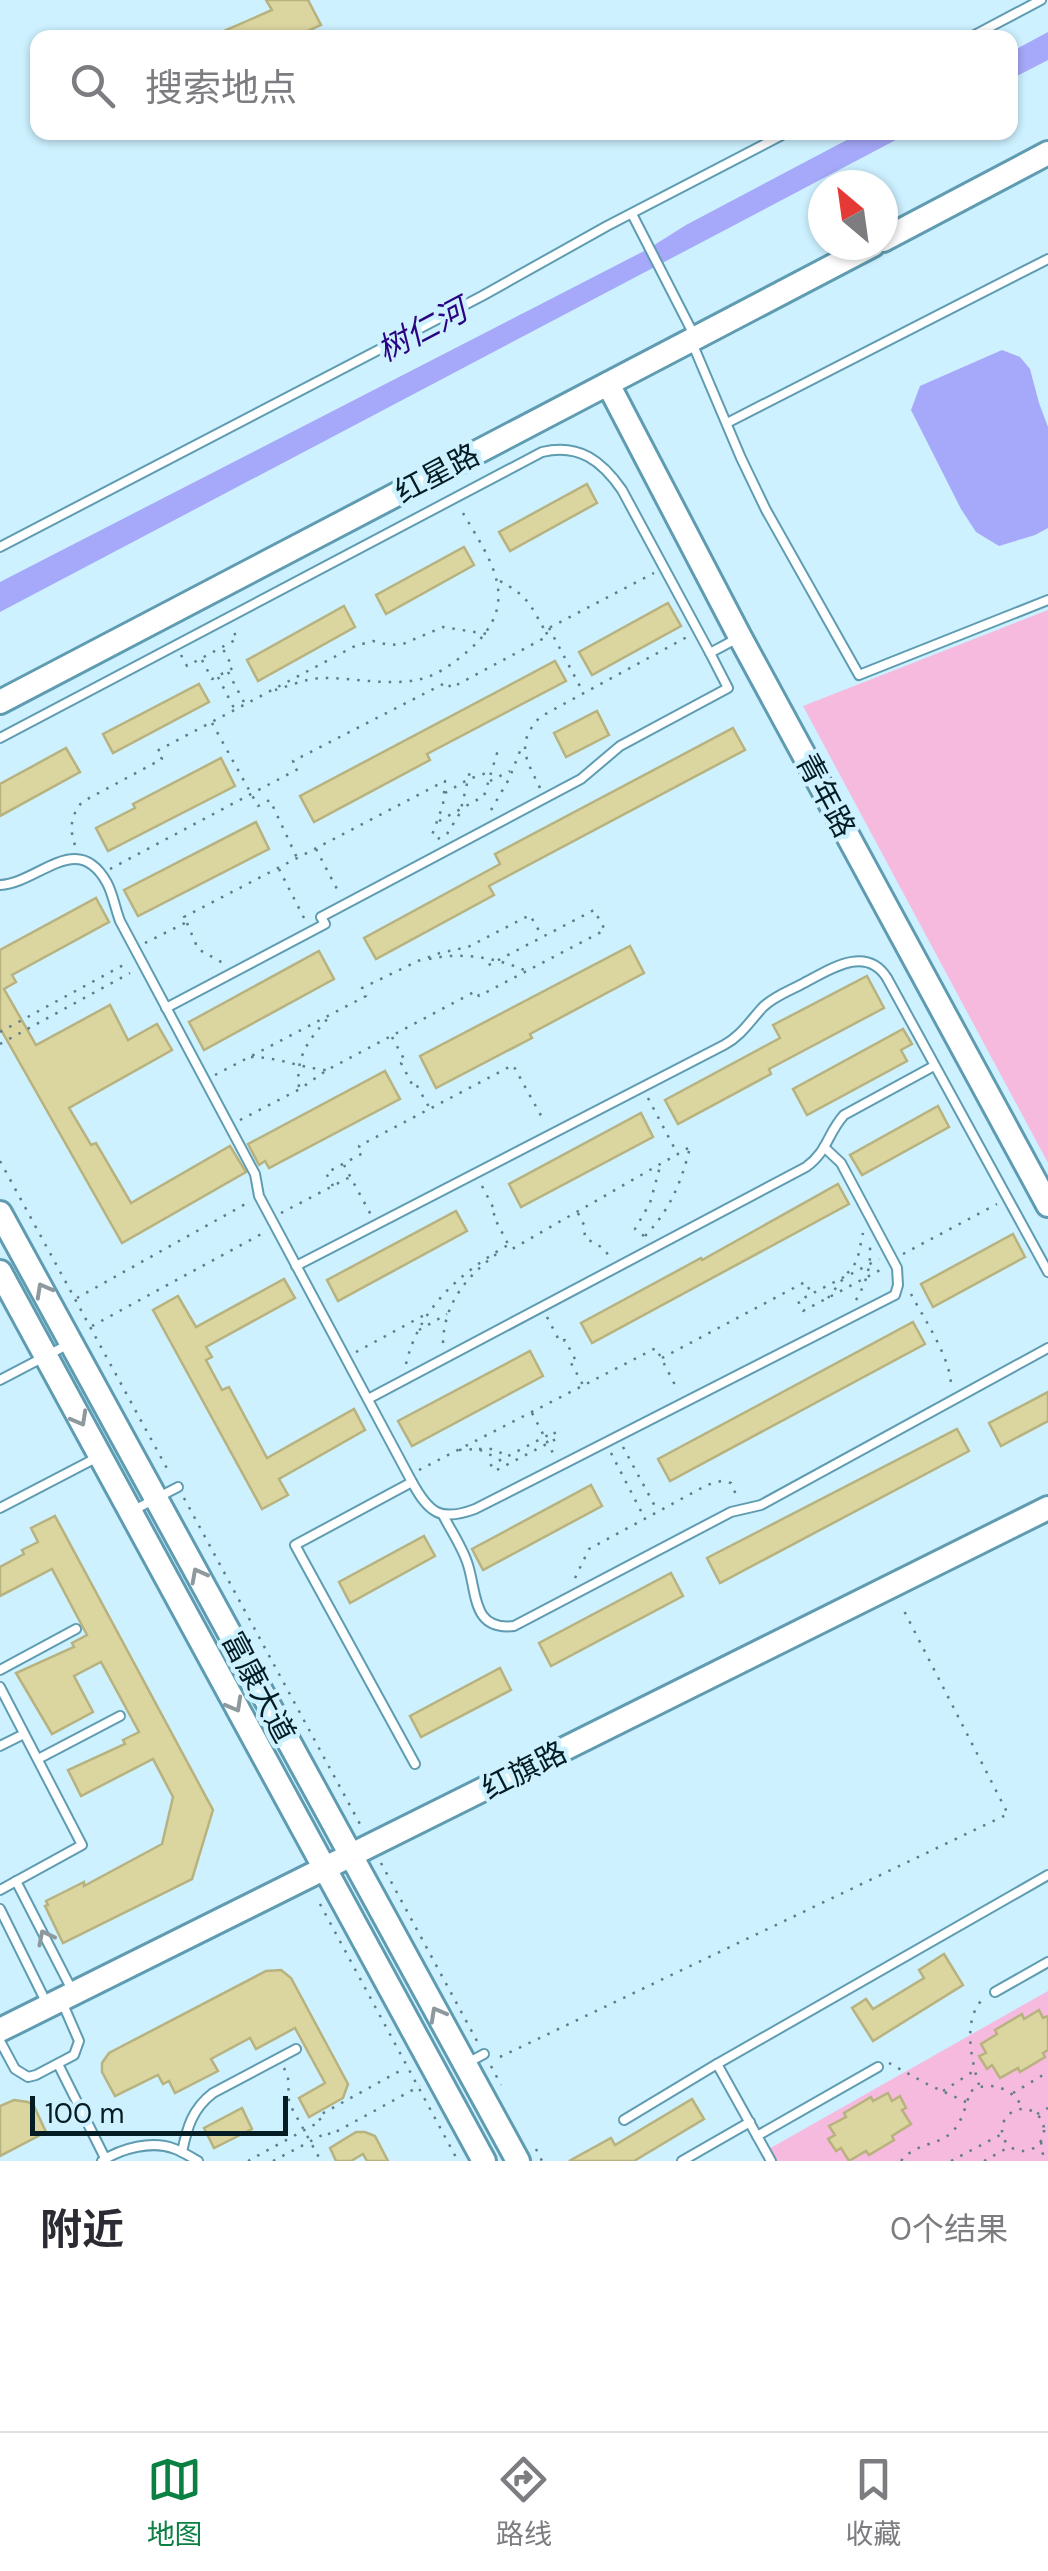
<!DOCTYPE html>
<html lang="zh">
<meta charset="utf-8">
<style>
:root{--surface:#fff;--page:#f7f7f7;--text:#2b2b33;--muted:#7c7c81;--line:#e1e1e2;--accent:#0b8043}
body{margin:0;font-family:"DM Sans","Noto Sans SC",sans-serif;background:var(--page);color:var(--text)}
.compass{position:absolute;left:808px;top:170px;width:90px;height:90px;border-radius:50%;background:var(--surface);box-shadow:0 2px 8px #0004;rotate:331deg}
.scale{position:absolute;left:30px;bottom:25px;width:258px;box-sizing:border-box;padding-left:10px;border:5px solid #041d25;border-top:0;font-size:28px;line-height:35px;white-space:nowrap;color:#041d25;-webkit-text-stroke:8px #cdf1ff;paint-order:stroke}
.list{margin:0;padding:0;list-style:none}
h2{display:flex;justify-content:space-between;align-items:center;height:130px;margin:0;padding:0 40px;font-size:42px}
h2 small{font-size:32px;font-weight:400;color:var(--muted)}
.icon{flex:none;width:55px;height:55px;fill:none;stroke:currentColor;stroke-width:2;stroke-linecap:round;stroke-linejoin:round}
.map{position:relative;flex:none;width:1048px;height:2161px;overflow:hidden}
.search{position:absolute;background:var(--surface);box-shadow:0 2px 8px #0004;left:30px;right:30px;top:30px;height:110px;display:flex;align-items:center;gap:25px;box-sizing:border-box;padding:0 35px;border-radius:20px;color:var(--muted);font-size:38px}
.sheet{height:270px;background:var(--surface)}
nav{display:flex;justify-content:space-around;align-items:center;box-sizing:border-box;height:140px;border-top:2px solid var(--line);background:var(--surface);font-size:28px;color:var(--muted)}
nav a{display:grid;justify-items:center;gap:5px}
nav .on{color:var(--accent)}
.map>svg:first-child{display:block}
</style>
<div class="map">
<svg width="1048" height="2161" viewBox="0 0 1048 2161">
<rect width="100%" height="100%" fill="#cdf1ff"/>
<!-- green -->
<g fill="#f7badf">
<path d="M1048,610V1163L803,706Z"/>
<path d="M1048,1991V2161H773L767,2150Z"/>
</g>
<!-- water -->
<g fill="#a6a8f9">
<path d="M1048,32V60L1011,79V52Z"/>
<path d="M860,133H909L0,612V582L648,249L686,225Z"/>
<path d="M1002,350L1020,357L1030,369L1039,403L1048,427V528L1035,535L999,546L976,532L961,509L911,410L920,386Z"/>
</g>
<!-- building -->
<g fill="#dbd5a0" stroke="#b8b27e" stroke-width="2.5">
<path d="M266,0H308L321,25L293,38H208L272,10Z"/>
<path d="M587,484L597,503L510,551L499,532Z"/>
<path d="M464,547L474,565L386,614L376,595Z"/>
<path d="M668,603L681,626L592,675L579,652Z"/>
<path d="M344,606L355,627L258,681L247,660Z"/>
<path d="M555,661L566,681L427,754L430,760L314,822L300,796Z"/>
<path d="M199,684L209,702L113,753L103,734Z"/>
<path d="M597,711L609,735L566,757L554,733Z"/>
<path d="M733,728L745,750L489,886L494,895L376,959L364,938L500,864L495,854Z"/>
<path d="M66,748L80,772L0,816V784Z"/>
<path d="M221,758L235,786L108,851L96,828L135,808L133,804Z"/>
<path d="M256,822L269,849L138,916L124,890Z"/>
<path d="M96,898L109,922L12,975L16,982L4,989L36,1045L110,1005L128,1040L157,1024L172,1050L69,1108L91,1145L96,1143L131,1203L230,1146L246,1172L122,1243L0,1028V950Z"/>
<path d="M630,946L644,973L530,1034L532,1038L436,1088L420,1056Z"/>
<path d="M319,951L334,979L204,1050L189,1022Z"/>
<path d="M867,976L884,1008L769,1069L771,1074L678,1124L665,1100L780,1038L773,1025Z"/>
<path d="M903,1029L912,1044L901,1050L907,1061L807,1115L793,1089Z"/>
<path d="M385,1071L400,1099L269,1168L265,1161L259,1165L248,1144Z"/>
<path d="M938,1106L949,1127L862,1175L850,1155Z"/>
<path d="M641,1113L653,1137L521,1207L509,1184Z"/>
<path d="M838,1184L849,1204L592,1343L581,1323L701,1258L702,1260Z"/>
<path d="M456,1211L467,1231L338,1301L327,1280Z"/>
<path d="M1013,1234L1025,1257L933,1307L921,1284Z"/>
<path d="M284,1279L295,1298L206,1347L212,1357L206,1360L222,1390L229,1387L267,1458L354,1409L365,1430L279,1479L288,1495L262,1509L153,1310L178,1296L196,1327Z"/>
<path d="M913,1322L925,1344L670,1481L658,1459Z"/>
<path d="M530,1351L543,1376L412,1446L398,1421Z"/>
<path d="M1048,1392V1421L1001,1446L989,1423Z"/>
<path d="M957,1429L969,1451L720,1583L707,1558Z"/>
<path d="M591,1485L602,1506L483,1570L472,1549Z"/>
<path d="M55,1516L213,1810L192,1879L63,1943L45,1906L48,1905L46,1901L84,1882V1886L162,1844L173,1797L153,1759L81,1796L68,1770L125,1744L123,1740L139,1732L101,1662L74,1676L93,1712L52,1734L16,1673L74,1647L72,1643L87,1635L52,1569L0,1596V1567L24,1554L22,1550L38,1542L31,1528Z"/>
<path d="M424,1536L435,1556L350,1603L339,1582Z"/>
<path d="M671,1573L683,1596L551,1666L539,1643Z"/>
<path d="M500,1668L511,1690L421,1737L410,1716Z"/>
<path d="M944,1954L963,1985L873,2041L852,2008L866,1999L873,2009L924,1978L919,1970Z"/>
<path d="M281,1970L291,1978L348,2084L343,2098L309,2117L299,2098L325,2083L295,2028L256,2049L250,2038L211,2059L218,2071L175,2093L169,2081L163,2084L158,2075L115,2096L102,2072V2063L109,2053L266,1971Z"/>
<path d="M1039,2010L1043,2018L1048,2016V2050L1043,2053L1045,2057L1020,2072L1018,2068L1000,2078L992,2065L987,2069L979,2056L986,2053L981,2044L997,2034L995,2030L1022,2014L1024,2019Z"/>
<path d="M888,2093L892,2101L900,2096L906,2108L902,2110L911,2124L892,2136L894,2140L869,2155L866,2151L849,2161L841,2148L836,2151L828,2139L835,2135L829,2126L846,2117L844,2113L871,2097L873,2101Z"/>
<path d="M692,2099L704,2119L634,2161H569L611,2138L615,2145Z"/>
<path d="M14,2100L28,2102L34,2106L46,2132L0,2156V2106Z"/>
<path d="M242,2108L252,2129L214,2148L204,2128Z"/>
<path d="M356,2132H365L375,2136L388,2161H367L363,2154L351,2161H336L330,2148Z"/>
</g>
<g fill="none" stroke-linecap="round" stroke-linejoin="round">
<defs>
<g id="lane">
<path d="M969,38L1041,0"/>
<path d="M632,214L694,335"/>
<path d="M693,345L741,458L766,510L859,675L1048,600"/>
<path d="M727,423L1048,259"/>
<path d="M0,547L482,296L607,226L788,132"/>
<path d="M0,738L542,452C579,443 602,461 622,490L710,653L736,639"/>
<path d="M0,885C39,883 77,829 107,883C113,894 115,908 120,921L255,1174L259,1196L412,1482L295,1545L415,1764"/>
<path d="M166,1008L325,924L321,917L581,779L620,746L728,688L710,653"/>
<path d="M296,1266L724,1045C741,1036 750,1021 763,1007C774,996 791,990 804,983C829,970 866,944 887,978L1048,1272"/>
<path d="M0,1380L67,1345"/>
<path d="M368,1399L806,1167C828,1151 827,1134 844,1115L934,1066"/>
<path d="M412,1482C429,1513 440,1522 475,1509L895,1295L898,1285L897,1268L841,1163L824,1147"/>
<path d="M0,1508L96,1458"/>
<path d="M134,1510L178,1487"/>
<path d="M443,1515C451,1531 463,1548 468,1565C477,1593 472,1631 514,1626L731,1512L761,1505L1048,1348"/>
<path d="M0,1670L76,1629"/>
<path d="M0,1687L82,1845L0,1890"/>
<path d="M0,1746L24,1734"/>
<path d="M38,1759L120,1716"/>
<path d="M16,1881L72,1990"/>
<path d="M0,1909L47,2004"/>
<path d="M995,1992L1048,1962"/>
<path d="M0,2041L15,2069L28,2077L36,2075L74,2055L79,2041L62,2002"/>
<path d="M469,2062L484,2054"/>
<path d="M58,2064L105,2158"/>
<path d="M624,2120L717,2064"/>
<path d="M757,2136L878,2067"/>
<path d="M182,2152C187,2128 192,2109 213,2093L296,2049"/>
<path d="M102,2161C122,2148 152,2140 175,2149C183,2152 191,2157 198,2161"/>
<path d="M682,2161L750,2122"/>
<path d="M771,2161L717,2064L1048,1875"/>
</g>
<g id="secondary">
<path d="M883,240L1048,153"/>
<path d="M608,384L740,637L1048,1205"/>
<path d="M0,702L873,245"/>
<path d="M0,1213L518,2161"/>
<path d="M0,1272L484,2161"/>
<path d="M0,2030L1048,1508"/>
</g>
</defs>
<!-- lane casing -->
<use href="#lane" stroke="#5f9cb1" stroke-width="12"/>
<!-- secondary casing -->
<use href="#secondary" stroke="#5f9cb1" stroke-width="28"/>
<!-- path -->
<g stroke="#5f7d88" stroke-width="2.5" stroke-dasharray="2.5 8" stroke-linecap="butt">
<path d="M500,581C527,596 529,602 544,629"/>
<path d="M549,628L583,692"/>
<path d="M181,655L187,666L237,639L234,632"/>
<path d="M202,660L212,679L233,668L223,649"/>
<path d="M228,672L245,704"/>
<path d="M218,677L235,710"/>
<path d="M275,690C289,686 305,679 320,678C352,677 389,687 421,679C438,675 455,662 468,651C525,602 490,560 460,508"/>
<path d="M212,723L258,806L270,800L297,858"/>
<path d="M490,781L510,771"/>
<path d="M540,788C526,759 515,744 540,717L687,637"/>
<path d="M445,793L469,779L492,771"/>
<path d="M491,810L509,779L522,746"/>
<path d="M439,821L484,796L498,750"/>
<path d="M447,834L460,813L471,767"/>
<path d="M75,845C69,829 71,815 82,802L162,759L157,751L355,646L373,641L389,645L403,644L443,627L487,634"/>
<path d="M316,849L338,891"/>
<path d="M110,869L298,769L293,761L447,682L451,688L548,636L545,630L654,573"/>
<path d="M279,869L305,920"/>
<path d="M187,923L198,949L223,963"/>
<path d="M145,943L187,922L184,917L445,781L443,805L432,835L440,839"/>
<path d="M429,959C461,952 494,957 524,970"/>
<path d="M0,1032L129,962"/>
<path d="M392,1037L405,1061L401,1063L413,1086L416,1084L429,1107"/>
<path d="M0,1044L130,973"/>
<path d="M251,1057C279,1057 300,1068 327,1070"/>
<path d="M215,1075L366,996L362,988L418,961L440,953L468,947L530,915L542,936"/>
<path d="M299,1087C295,1056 310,1038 330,1016"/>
<path d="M648,1098L677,1153"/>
<path d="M240,1120L300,1089L327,1070L476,991L479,996L605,930L594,910L485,967"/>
<path d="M0,1161L170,1474"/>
<path d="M344,1165L371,1215"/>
<path d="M333,1186L326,1173L363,1153L359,1146L513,1065L544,1121"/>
<path d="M482,1186L496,1213L493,1215L508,1244"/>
<path d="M281,1213L350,1177"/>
<path d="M578,1213L584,1225L585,1238L603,1248L609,1256"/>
<path d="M644,1236L635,1229L650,1203L661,1163"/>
<path d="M645,1236C670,1210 682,1181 690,1147"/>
<path d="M903,1254L997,1204"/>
<path d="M851,1274L879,1259"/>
<path d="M844,1277L798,1301L803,1311L882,1269"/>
<path d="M911,1294C924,1319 951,1358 951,1386"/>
<path d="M77,1298L249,1202"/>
<path d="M828,1298L857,1261L863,1233"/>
<path d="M856,1300C866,1283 871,1267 870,1247"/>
<path d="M547,1317L560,1342L565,1340L576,1361L571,1363L583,1385"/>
<path d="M92,1326L265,1232"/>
<path d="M419,1330L447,1314"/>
<path d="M443,1343C444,1302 468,1275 499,1252"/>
<path d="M356,1352L428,1313"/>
<path d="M662,1358L805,1282L812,1294"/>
<path d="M406,1364C419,1308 461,1272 508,1245L512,1249L690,1147"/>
<path d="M532,1413L554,1455"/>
<path d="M554,1432L558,1438L495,1471L491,1465Z"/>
<path d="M623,1447L657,1510"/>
<path d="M479,1449H491L509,1456"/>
<path d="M459,1450L478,1449L499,1459"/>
<path d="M611,1453L644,1517"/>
<path d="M419,1470L656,1348L677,1389"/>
<path d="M184,1498L361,1826"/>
<path d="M575,1578L589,1549L707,1485L721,1481L731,1483L737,1497"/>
<path d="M381,1863L477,2041"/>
<path d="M320,1904L458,2161"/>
<path d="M500,2057L1008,1814L901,1605"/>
<path d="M889,2063L927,2084L966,2102"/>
<path d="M491,2066L501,2085"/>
<path d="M284,2068L288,2077L289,2103L321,2161"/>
<path d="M979,2085C971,2059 962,2018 984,1998"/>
<path d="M943,2091L974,2071"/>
<path d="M1013,2093L1048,2072"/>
<circle cx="1023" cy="2130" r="21"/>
<path d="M1037,2114L1048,2108"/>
<path d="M1041,2142L1044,2161"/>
<path d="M536,2149L542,2161"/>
<path d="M248,2161L321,2121L318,2116L405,2068"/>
<path d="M273,2161L328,2132L330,2135L420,2086"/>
<path d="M901,2161C916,2142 939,2146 953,2131C962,2122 966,2105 970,2092C988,2079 1014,2088 1023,2109"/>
<path d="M951,2161L1002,2134"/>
<path d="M984,2161L1009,2147"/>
</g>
<!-- lane -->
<use href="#lane" stroke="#fff" stroke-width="8"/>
<!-- secondary -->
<use href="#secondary" stroke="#fff" stroke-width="22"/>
</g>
<!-- one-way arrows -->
<defs><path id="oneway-chevron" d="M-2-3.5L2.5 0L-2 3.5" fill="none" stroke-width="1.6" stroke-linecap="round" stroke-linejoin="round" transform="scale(2.5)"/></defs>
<g stroke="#8e999d">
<use href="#oneway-chevron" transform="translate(43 1290) rotate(-119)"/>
<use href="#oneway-chevron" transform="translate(80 1419) rotate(61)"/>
<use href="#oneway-chevron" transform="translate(198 1575) rotate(-118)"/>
<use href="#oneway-chevron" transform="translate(235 1705) rotate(61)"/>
<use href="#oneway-chevron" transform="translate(45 1937) rotate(-117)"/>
<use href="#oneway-chevron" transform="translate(437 2014) rotate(-119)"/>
</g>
<g text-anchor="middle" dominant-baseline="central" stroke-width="9" stroke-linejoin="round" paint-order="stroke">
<!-- street labels -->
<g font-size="30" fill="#041d25" stroke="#cdf1ff">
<text transform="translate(437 473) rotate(-28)">红星路</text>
<text transform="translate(826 795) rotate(62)">青年路</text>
<text transform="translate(259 1687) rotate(62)">富康大道</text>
<text transform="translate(524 1770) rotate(-27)">红旗路</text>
</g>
<!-- water labels -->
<g font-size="32" font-style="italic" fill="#2b0481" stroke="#cdf1ff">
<text transform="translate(422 330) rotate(-28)">树仁河</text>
</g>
</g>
</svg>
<svg class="compass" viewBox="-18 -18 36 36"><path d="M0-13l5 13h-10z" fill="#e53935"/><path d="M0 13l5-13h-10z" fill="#7c7c81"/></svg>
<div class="scale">100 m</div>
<div class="search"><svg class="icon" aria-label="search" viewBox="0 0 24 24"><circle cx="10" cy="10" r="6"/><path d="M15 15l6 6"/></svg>搜索地点</div>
</div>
<section class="sheet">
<h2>附近<small>0个结果</small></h2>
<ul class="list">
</ul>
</section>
<nav>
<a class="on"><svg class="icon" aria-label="map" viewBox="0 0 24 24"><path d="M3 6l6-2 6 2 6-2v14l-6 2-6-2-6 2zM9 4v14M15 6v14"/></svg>地图</a>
<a><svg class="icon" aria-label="directions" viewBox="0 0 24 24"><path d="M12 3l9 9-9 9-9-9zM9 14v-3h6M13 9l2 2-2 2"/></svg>路线</a>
<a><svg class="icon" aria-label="saved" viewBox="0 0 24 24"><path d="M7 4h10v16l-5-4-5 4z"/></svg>收藏</a>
</nav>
